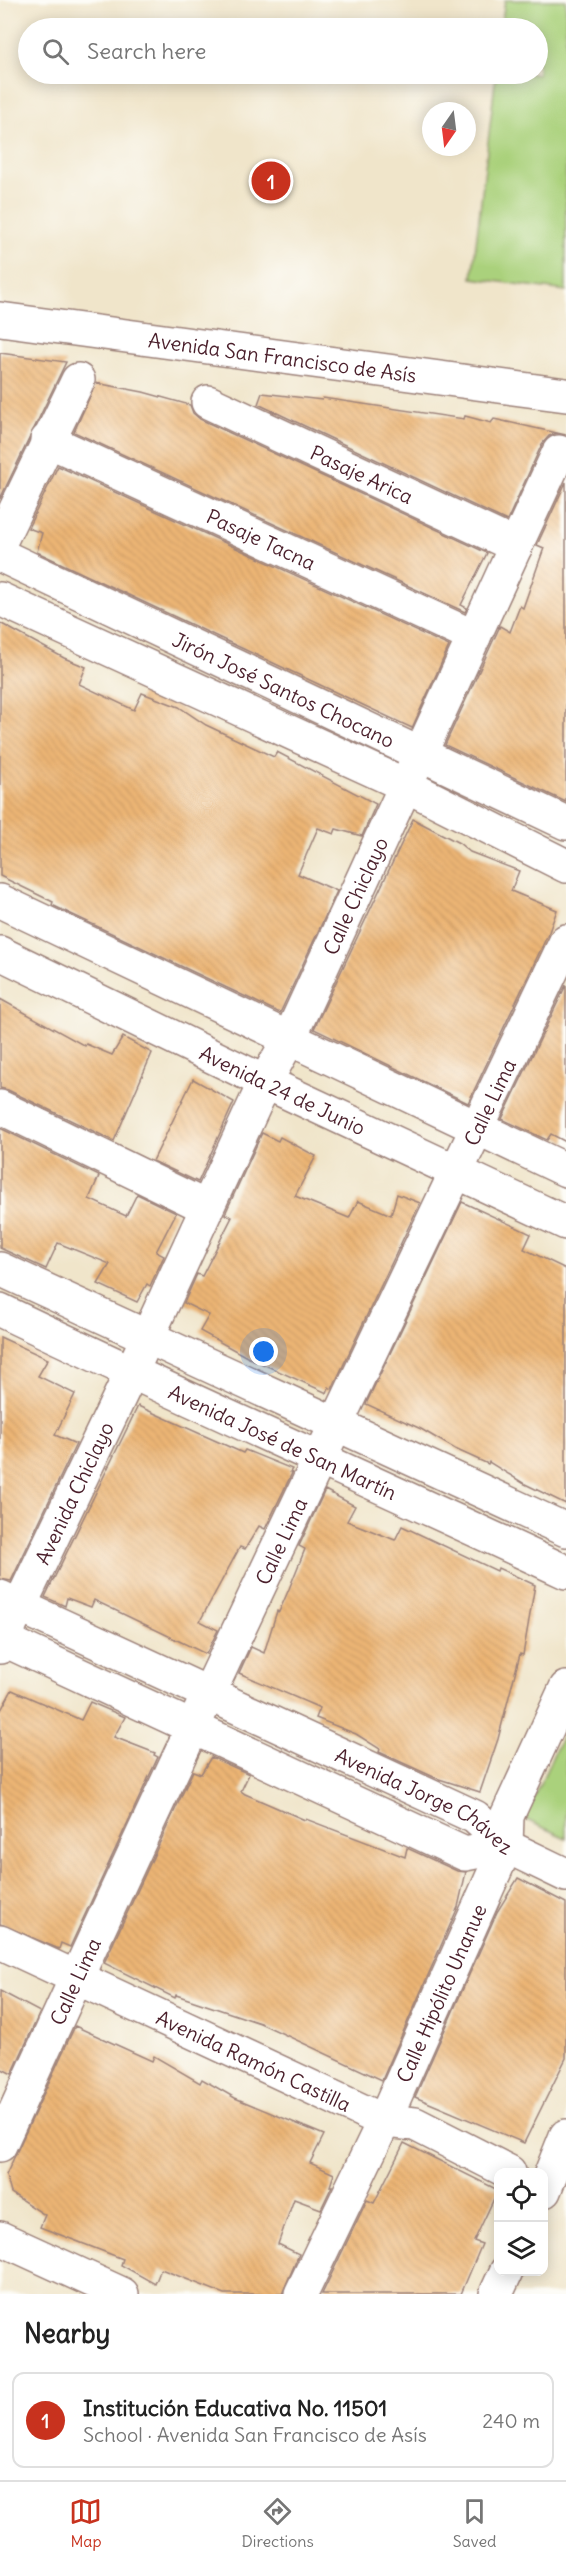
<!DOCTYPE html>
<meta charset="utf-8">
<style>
:root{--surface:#fff;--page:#f2f2f2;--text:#222;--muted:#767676;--line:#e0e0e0;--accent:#c8321e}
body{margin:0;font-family:Delius,sans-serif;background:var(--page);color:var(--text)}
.controls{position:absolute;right:18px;bottom:18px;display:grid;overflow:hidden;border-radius:12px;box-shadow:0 3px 15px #0003}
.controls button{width:54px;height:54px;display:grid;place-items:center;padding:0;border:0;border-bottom:2px solid var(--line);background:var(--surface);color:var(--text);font:30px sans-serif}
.compass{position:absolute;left:422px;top:102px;width:54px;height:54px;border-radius:50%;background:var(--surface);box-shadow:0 3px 15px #0003;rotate:194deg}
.you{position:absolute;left:264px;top:1352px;width:21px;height:21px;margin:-15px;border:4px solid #fff;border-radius:50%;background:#1a73e8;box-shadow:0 0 0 9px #1a73e833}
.badge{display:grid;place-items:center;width:39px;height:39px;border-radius:50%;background:var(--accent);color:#fff;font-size:20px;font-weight:700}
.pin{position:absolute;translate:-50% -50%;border:3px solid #fff;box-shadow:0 2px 6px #0006}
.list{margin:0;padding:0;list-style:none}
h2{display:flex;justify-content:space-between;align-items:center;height:78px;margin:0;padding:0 24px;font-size:26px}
h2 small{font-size:20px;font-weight:400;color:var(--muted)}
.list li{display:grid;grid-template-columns:39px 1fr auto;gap:18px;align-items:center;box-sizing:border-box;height:96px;margin:0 12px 12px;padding:0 12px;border:2px solid var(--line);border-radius:12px}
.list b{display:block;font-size:22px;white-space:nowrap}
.list p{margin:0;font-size:20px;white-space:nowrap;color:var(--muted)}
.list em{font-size:20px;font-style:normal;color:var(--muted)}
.icon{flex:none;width:33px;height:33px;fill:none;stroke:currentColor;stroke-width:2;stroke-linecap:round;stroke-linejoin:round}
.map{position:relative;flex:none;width:566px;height:2294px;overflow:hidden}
.search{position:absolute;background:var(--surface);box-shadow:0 3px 15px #0003;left:18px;right:18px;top:18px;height:66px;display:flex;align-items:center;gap:15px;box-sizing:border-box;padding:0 21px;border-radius:33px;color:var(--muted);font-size:22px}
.sheet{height:186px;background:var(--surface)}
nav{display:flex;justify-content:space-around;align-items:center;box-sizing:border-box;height:84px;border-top:2px solid var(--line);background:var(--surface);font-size:16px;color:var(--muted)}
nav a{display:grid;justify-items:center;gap:3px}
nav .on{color:var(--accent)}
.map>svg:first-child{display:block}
</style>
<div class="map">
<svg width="566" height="2294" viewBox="0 0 566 2294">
<defs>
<pattern id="building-back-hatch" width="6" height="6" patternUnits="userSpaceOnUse" patternTransform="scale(1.5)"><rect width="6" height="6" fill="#ecb575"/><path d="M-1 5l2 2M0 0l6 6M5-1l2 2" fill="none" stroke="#cc9b65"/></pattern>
</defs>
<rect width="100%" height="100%" fill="#fdfcf7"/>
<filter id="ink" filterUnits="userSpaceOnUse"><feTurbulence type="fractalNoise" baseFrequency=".0167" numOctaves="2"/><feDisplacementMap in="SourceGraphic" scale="12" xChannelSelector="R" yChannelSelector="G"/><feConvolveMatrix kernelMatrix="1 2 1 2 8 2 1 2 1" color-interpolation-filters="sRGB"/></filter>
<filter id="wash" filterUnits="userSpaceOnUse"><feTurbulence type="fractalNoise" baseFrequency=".008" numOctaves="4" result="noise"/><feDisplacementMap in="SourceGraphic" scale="24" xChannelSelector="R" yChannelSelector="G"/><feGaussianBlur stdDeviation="1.35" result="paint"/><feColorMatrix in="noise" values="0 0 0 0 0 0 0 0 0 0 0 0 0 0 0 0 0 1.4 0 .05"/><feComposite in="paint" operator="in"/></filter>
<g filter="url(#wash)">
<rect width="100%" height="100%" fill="#f0e5ca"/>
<!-- park -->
<g fill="#aad17c" stroke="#7a7854" stroke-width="1.5">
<path d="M505,0H566V291L472,278L496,74H538V28H501Z"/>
<path d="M566,1727V1838L524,1819Z"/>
</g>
<g id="blocks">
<!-- building -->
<g fill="url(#building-back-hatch)">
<path d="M0,353L66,362L0,499Z"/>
<path d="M96,383L143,392L190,405L193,413L200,419L487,553L461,605L467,608L465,612L74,432Z"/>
<path d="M262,393L322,400L323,398L464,419L465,416L491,423L494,419L566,435L557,433L549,436L542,444L507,521L258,404Z"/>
<path d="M58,466L449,646L412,728L37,552L42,533L28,528Z"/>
<path d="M566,482V802L445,745L500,626L510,632L520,606L523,608L544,548L537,545Z"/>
<path d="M0,623L64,658L86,667L79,684L134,710L142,693L179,707L206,725L274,757L277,752L376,804L362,836L336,829L334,834L318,828L298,874L337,891L280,1013L52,905L53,902L0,876Z"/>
<path d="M413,819L459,843L470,852L519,871L511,891L557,910L549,932L468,1103L314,1029Z"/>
<path d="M566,985V1142L551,1134L547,1140L502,1119Z"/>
<path d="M0,999L85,1046L86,1044L112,1055L123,1037L152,1053L114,1141L8,1090L0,1088Z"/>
<path d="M193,1079L234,1102L198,1182L153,1161Z"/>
<path d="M0,1128L99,1176L89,1199L126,1216L137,1194L176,1213L156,1252L164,1256L150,1286L147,1284L137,1302L98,1284L110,1264L58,1243L46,1269L0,1248Z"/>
<path d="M262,1133L278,1141L280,1137L316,1156L295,1196L349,1218L358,1201L391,1215L397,1194L420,1203L332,1389L329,1387L327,1393L247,1357L200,1331L209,1315L184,1303L197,1274L202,1276L232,1217L225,1214Z"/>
<path d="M462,1202L531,1234L524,1249L566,1269V1504L523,1483L489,1462L488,1464L455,1449L421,1429L366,1404Z"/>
<path d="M0,1337L48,1359L38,1376L75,1394L55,1435L76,1444L11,1581L0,1579Z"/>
<path d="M138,1406L243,1453L245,1450L292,1469L290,1472L292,1473L265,1529L259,1526L245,1549L240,1547L200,1621L218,1630L206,1654L94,1600L91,1607L67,1598L65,1606L45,1597Z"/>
<path d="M325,1490L355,1506L347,1521L395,1540L402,1526L497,1571L498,1568L535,1585L523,1655L520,1654L498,1739L480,1792L436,1778L379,1752L380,1749L356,1734L316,1718L320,1708L239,1673L251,1647L264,1653L277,1611L279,1612L289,1589L305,1549L299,1546Z"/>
<path d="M12,1690L81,1720L90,1702L125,1717L114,1737L155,1753L154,1755L158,1757L70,1947L61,1943L59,1949L0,1924V1712Z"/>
<path d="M211,1757L249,1774L241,1791L245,1794L305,1820L306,1819L405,1857L407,1848L457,1871L466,1872L458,1907L382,2080L260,2023L176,1995L175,1998L104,1963L193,1771L201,1774Z"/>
<path d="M518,1878L566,1903V2058L524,2143L415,2097L497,1912Z"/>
<path d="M0,1991L40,2012L12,2074L0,2068Z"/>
<path d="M75,2026L152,2061L154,2056L200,2083L202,2079L235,2098L324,2135L310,2163L334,2174L330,2186H332L321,2209L294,2199L278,2244L299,2254L282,2294H224L161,2269L155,2284L121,2265L123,2259L40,2227L45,2215L11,2193L6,2175Z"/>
<path d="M404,2143L498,2190L474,2241L482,2244L461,2294H322L367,2200L374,2203Z"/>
</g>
</g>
</g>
<g filter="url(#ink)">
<use href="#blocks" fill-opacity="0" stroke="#9d827a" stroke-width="1.5"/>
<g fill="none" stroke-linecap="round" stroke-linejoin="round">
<defs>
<g id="minor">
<path id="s1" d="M208,402L516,546"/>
<path id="s2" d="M47,440L474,637"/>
<path d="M0,542L78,380"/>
<path id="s3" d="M0,555L566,823"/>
<path d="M0,599L405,785L566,866"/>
<path d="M0,901L566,1170"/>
<path id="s4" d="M0,953L265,1082L566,1223"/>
<path d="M0,1107L206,1207"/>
<path d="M0,1269L566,1530"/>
<path id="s5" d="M0,1310C187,1400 378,1484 566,1572"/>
<path id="s6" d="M0,1597L475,1817L506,1846L566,1875"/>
<path d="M0,1638L465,1854L506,1846"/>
<path id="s7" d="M0,1647L131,1373L265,1082L289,1039L559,452"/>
<path id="s8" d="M0,1942L384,2121L415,2124L509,2172"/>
<path id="s9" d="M0,2145C183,1741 376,1341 566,941"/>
<path d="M544,2191L566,2136"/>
<path d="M0,2238L122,2294"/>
<path id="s10" d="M301,2294L384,2121L506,1846L507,1816L566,1688"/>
<path d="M496,2294L506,2272"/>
</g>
<g id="highway">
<path id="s11" d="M0,319L566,395"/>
</g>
</defs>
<!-- minor casing -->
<use href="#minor" stroke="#9d827a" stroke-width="36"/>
<!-- highway casing -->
<use href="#highway" stroke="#9d827a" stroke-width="36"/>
<!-- minor -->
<use href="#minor" stroke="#fff" stroke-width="33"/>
<!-- highway -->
<use href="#highway" stroke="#fff" stroke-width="33"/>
</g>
</g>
<g text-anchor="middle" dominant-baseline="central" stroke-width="4.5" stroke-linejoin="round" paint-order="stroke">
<!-- street labels -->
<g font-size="20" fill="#4a1f2b" stroke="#fdfcf7">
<text stroke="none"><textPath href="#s11" startOffset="285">Avenida San Francisco de Asís</textPath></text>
<text stroke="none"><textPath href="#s1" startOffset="170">Pasaje Arica</textPath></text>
<text stroke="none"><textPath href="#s2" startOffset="236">Pasaje Tacna</textPath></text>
<text stroke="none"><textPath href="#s3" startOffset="314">Jirón José Santos Chocano</textPath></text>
<text stroke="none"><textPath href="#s7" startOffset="831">Calle Chiclayo</textPath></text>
<text stroke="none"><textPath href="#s4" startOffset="314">Avenida 24 de Junio</textPath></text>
<text stroke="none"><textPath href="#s9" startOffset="1152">Calle Lima</textPath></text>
<text stroke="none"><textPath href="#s5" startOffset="312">Avenida José de San Martín</textPath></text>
<text stroke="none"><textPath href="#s7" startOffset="171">Avenida Chiclayo</textPath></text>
<text stroke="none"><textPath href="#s9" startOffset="666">Calle Lima</textPath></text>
<text stroke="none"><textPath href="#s6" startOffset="471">Avenida Jorge Chávez</textPath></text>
<text stroke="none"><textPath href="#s9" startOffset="180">Calle Lima</textPath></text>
<text stroke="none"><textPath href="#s10" startOffset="332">Calle Hipólito Unanue</textPath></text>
<text stroke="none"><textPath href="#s8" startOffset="280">Avenida Ramón Castilla</textPath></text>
</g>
</g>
</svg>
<div class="controls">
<button><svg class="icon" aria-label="locate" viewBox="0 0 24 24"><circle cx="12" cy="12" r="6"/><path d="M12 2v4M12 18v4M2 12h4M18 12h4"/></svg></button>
<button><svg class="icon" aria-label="layers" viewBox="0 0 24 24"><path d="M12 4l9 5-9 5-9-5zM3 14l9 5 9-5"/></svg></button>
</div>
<svg class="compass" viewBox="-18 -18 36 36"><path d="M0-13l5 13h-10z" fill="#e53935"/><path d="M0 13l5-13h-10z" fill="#767676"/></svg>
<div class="you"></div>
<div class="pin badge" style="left:271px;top:181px">1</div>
<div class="search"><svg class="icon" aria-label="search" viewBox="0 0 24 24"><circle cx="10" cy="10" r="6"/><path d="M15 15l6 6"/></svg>Search here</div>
</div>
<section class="sheet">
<h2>Nearby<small></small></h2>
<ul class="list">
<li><span class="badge">1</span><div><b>Institución Educativa No. 11501</b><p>School · Avenida San Francisco de Asís</p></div><em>240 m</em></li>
</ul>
</section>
<nav>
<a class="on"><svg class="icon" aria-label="map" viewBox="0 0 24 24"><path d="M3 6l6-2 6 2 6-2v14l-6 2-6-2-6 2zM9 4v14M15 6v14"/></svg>Map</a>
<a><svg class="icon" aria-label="directions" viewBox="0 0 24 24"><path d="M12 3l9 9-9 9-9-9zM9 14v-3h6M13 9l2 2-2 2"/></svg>Directions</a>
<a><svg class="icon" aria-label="saved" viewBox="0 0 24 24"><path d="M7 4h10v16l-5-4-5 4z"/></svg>Saved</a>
</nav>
